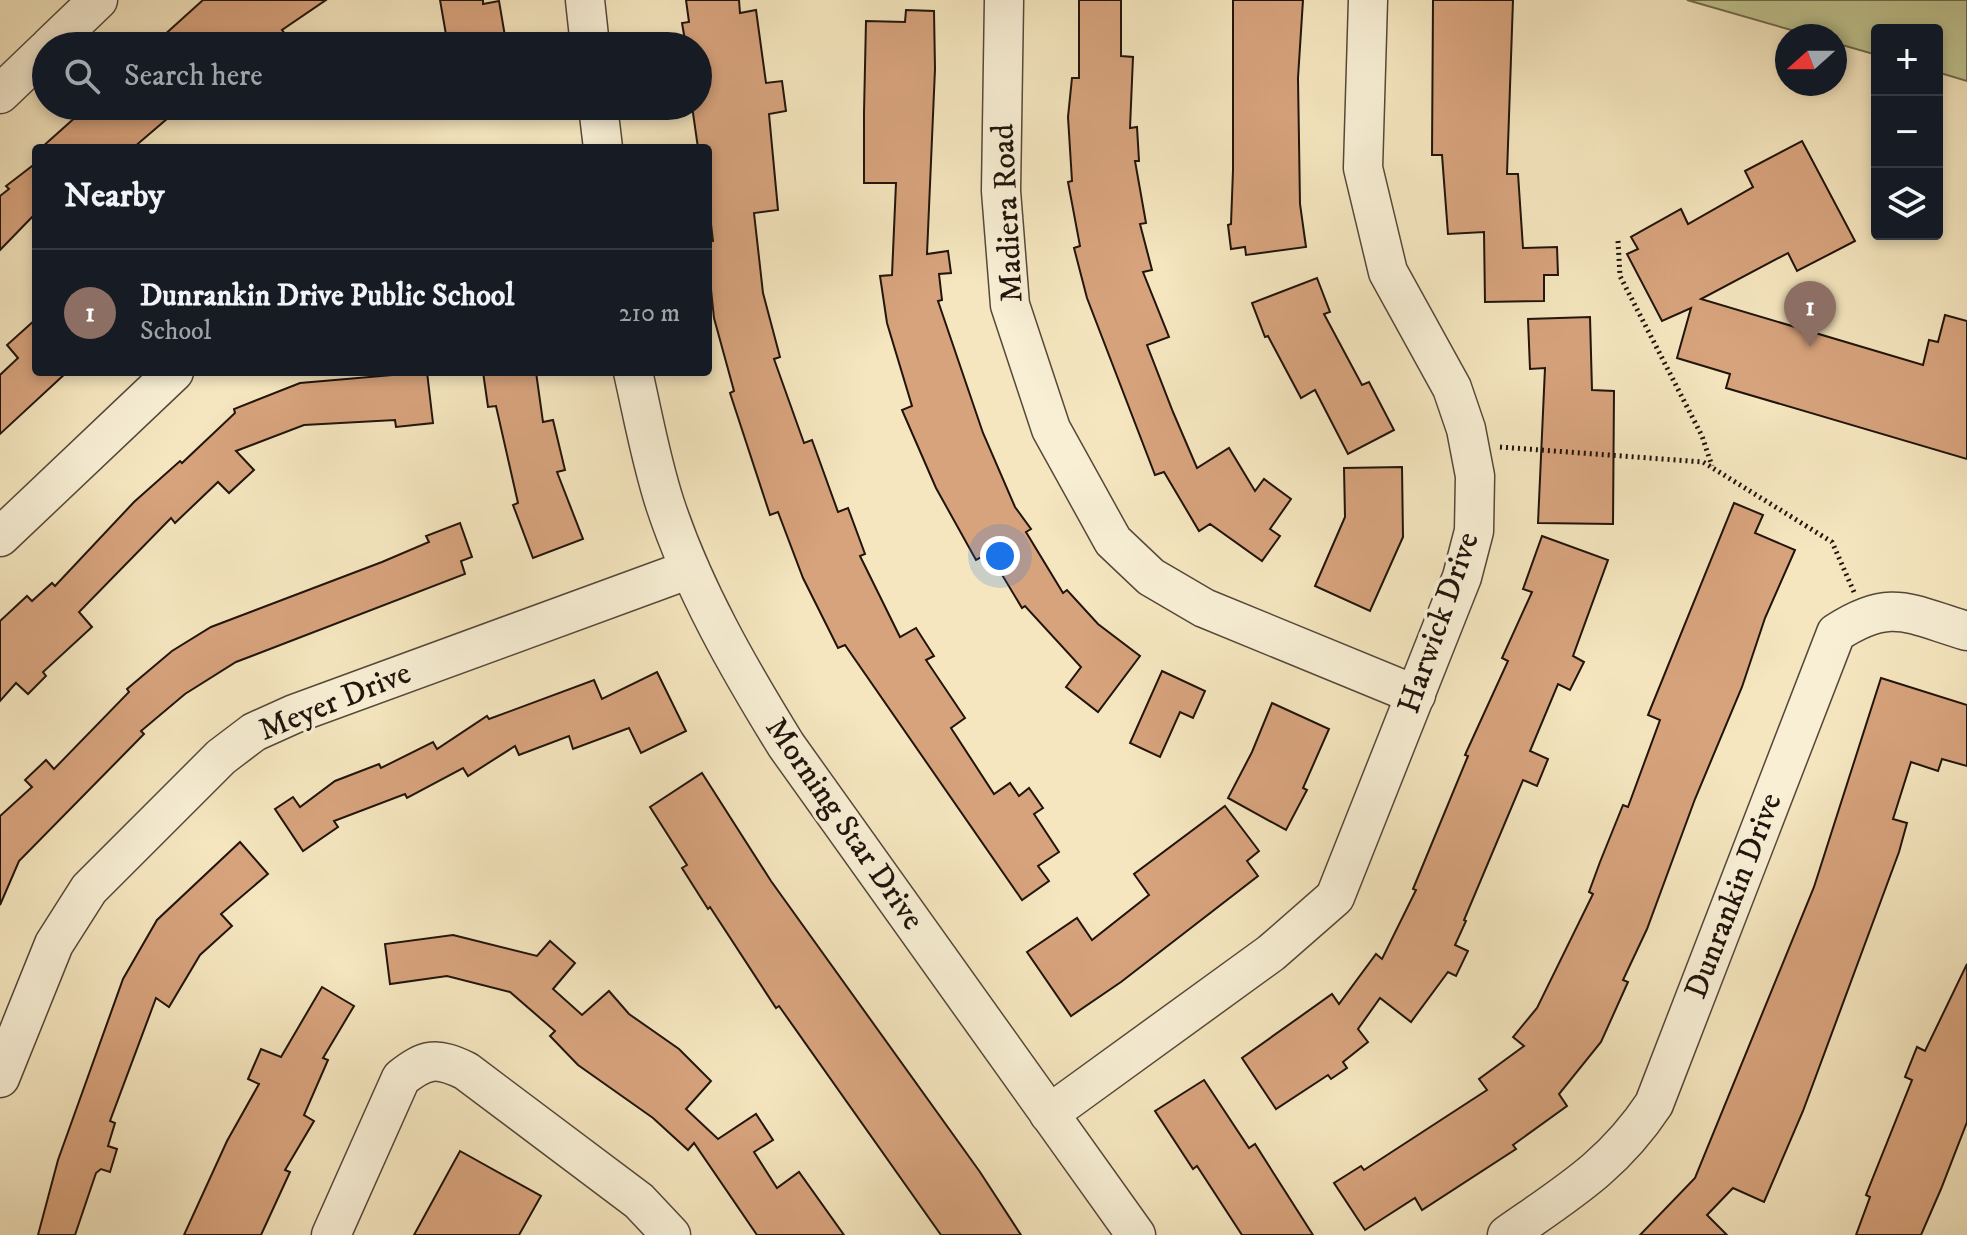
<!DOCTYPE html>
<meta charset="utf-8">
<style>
:root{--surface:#171b24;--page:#242831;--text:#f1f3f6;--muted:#9ea1a6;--line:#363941;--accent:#d93025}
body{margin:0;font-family:"IM FELL DW Pica",serif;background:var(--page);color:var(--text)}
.controls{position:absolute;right:24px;top:24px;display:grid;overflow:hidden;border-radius:8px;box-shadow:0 4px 12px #0003}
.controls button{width:72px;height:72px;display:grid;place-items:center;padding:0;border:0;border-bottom:2px solid var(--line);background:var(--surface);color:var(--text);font:40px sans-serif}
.compass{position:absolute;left:1775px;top:24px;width:72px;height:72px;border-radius:50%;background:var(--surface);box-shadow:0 4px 12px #0003;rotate:249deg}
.you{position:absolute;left:1000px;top:556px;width:28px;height:28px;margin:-20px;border:6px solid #fff;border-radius:50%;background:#1a73e8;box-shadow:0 0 0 12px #1a73e833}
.badge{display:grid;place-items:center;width:52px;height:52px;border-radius:50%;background:var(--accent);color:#fff;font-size:26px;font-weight:700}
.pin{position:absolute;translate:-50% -66px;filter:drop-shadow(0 2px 4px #0008)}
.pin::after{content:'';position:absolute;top:42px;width:28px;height:24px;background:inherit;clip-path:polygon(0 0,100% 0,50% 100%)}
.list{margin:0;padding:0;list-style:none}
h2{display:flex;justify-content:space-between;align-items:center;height:104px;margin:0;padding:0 32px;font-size:34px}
h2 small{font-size:26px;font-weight:400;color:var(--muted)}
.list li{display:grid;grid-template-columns:52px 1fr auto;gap:24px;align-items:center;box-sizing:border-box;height:128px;padding:0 32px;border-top:2px solid var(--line)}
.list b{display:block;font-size:30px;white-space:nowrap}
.list p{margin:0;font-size:26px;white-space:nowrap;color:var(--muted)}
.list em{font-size:26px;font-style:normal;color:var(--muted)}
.icon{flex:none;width:44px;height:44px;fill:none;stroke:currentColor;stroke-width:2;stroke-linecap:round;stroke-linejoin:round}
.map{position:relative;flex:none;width:1967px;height:1235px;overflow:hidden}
.search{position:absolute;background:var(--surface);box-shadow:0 4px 12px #0003;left:32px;top:32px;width:680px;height:88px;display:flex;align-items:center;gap:20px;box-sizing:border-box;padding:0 28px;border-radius:44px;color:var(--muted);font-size:30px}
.panel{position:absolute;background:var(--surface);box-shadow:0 4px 12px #0003;left:32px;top:144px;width:680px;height:232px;border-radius:8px}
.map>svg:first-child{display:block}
</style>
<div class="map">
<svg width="1967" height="1235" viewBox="0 0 1967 1235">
<rect width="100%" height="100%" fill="#f5e6bf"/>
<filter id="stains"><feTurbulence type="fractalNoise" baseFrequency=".0025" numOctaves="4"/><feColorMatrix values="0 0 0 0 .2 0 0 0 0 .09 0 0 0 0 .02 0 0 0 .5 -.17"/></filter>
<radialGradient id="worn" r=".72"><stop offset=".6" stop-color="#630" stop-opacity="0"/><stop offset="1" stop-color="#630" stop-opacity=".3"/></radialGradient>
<!-- green -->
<path fill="#bfc490" stroke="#706c4e" stroke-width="2" d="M1687,0H1967V81L1937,72V30H1877V55L1835,43V36H1812Z"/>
<!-- building -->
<g fill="#d7a37d" stroke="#20140c" stroke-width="2">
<path d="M203,0H326L282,30L285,34L272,46H152Z"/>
<path d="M440,0H483V4L499,1L506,42L448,46Z"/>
<path d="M686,0H739L740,13L756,10L766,83L782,81L786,111L769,114L778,210L754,213L763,293L780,357L774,359L804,443L812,440L838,512L848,508L865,554L860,556L900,637L916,628L934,656L926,660L965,718L951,728L994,794L1010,783L1019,796L1029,788L1043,808L1034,814L1059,852L1038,866L1049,881L1022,900L845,645L838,648L803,578L778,512L770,515L730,393L734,391L714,318L708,261V242L713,241L708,199V148H698L692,106H698V46H686L682,23L689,22Z"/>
<path d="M1079,0H1121V56L1133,57L1130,128L1137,127L1139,161H1135L1146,223L1140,224L1152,270L1143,272L1169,337L1147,345L1173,412L1197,468L1229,448L1255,491L1264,479L1291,499L1270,529L1280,536L1262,561L1210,524L1199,531L1164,472L1155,475L1087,298L1074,248L1080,246L1068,182L1072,181L1068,117L1072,78H1079Z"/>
<path d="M1233,0H1303L1298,78L1300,204L1306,247L1246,255L1245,247L1231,249L1228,225L1231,224L1233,170Z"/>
<path d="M1433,0H1513L1507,174H1518L1523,248L1557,247L1558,275H1544V301L1485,302L1484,232L1448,234L1442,155H1432Z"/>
<path d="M906,10L934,11L935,69L927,254L948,251L951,273L939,274L942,300L938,301L983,433L1015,507L1031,529L1026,532L1063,593L1067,590L1098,624L1140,656L1098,712L1066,687L1081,667L1025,606L1022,608L989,553L976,560L936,488L902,410L912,406L887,323L880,276L892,275L896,183H864V113L866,21L905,22Z"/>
<path d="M88,106H182L133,148H41Z"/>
<path d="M1802,141L1855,241L1797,271L1788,253L1701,299L1923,365L1929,340L1938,342L1945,315L1967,321V459L1726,388L1730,374L1677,358L1691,308L1662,321L1627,254L1638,249L1631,237L1681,209L1688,224L1753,187L1745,171Z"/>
<path d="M36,163V213L0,250V196L9,189L6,186Z"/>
<path d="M1317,278L1330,312L1324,314L1362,385L1369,382L1394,430L1348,454L1315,390L1301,398L1268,336L1265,337L1252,303Z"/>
<path d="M1590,317L1592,390L1614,391L1613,524L1538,523L1545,368L1530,369L1528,319Z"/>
<path d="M36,319V372H67L0,434V375L18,358L7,345Z"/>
<path d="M427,372L433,423L396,427L395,420L304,425L236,451L254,470L229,493L218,482L175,523L171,518L79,612L92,627L43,672L46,676L28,694L16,683L0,701V621L27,596L32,601L52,583L55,586L134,502L180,461L182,463L235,413L234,409L300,383Z"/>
<path d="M483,372H536L543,422L553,420L565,470L557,472L583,539L533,558L513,505L518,503L496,406L488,407Z"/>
<path d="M1402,467L1403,537L1370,611L1315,586L1345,517L1344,468Z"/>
<path d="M1734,503L1763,515L1755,533L1795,550L1765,618L1742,687L1695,799L1647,929L1623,980L1628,982L1601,1042L1559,1094L1567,1106L1513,1145L1516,1149L1422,1210L1415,1198L1365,1230L1334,1183L1361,1166L1364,1170L1487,1090L1479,1079L1524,1046L1513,1037L1537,1008L1593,894L1589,892L1600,862L1623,805L1628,807L1660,720L1648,715Z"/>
<path d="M460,523L472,557L461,561L465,574L236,662L185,694L141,731L144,734L19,861L0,905V816L32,787L25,780L46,760L54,769L129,692L127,689L172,651L211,627L382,562L429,542L426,536Z"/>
<path d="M1542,536L1608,560L1573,656L1584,662L1570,690L1558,684L1530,751L1548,759L1537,786L1523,780L1464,920L1466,921L1455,945L1468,951L1456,976L1448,972L1411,1022L1380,998L1358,1029L1368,1042L1343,1062L1347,1068L1331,1079L1328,1075L1276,1109L1242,1058L1332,994L1339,1004L1376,954L1382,959L1416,890L1413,889L1468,756L1465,755L1508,661L1502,658L1532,592L1523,589Z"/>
<path d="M1162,671L1205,691L1193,718L1180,712L1160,757L1130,743Z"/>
<path d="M657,672L686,731L641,753L629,728L573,749L569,736L519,755L515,746L468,776L463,768L407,798L405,794L334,821L338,827L303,851L275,809L293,797L300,807L335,781L379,764L381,768L433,742L437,749L487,716L489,719L594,680L602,699Z"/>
<path d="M1881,678L1967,705V766L1942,759L1938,771L1911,762L1893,819L1907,823L1899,852L1803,1111L1764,1202L1733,1188L1707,1215L1727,1235H1640L1695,1178L1814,887Z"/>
<path d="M1272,703L1329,729L1303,788L1307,790L1286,830L1228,798L1252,752Z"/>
<path d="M702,773L771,881L980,1172L1021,1235H941L779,1006L776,1008L710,907L708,909L682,868L687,865L650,807Z"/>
<path d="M1225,806L1259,851L1247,861L1258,876L1121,982L1071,1016L1027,952L1077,918L1092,940L1149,895L1134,874Z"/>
<path d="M240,842L268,874L221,914L232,926L200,955L169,1007L156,998L110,1121L115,1123L108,1146L117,1149L110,1172L101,1169L96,1173L75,1235H38L58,1160L123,979L157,920Z"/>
<path d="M453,935L537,956L550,941L575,963L553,989L582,1015L609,991L629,1014L679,1049L711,1081L686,1109L718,1139L756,1114L773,1140L754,1152L777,1188L799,1172L844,1235H757L694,1143L688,1150L653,1118L578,1065L550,1036L555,1031L510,992L447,976L390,984L385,944Z"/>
<path d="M1967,964V1122L1941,1189L1921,1235H1856L1870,1197L1866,1195L1912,1080L1905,1077L1917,1047L1925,1051Z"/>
<path d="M322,987L354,1006L323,1058L328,1060L304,1115L314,1121L285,1170L290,1172L261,1235H184L227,1141L259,1084L248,1079L261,1049L281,1057Z"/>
<path d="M1204,1080L1249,1148L1255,1144L1313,1235H1242L1197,1166L1193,1169L1155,1111Z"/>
<path d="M460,1151L541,1196L519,1235H414Z"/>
</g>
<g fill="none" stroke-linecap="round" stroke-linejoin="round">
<defs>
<g id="minor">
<path d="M585,0L590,46"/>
<path d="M1004,0L1001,191L1010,305L1051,429L1113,541L1151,577L1204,608L1416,695"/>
<path d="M50,46L98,0"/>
<path d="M0,94L46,50"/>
<path d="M598,106L603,148"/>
<path d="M633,372C643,416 651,461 665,504C693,589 739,669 786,745L1136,1235"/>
<path d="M0,537L174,372"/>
<path d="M0,1078L54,944L89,889L221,757L254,732L294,714L690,569"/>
<path d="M1049,1114L1271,953L1335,897L1462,577L1474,531L1475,476L1466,429L1452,388L1388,272L1363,168L1368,0"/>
<path d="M331,1235L401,1078C426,1058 437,1057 466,1071L639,1201L671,1235"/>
<path d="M1507,1235C1567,1193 1613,1166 1654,1104L1836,633C1891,597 1909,614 1967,631"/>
</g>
</defs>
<!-- minor casing -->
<use href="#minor" stroke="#554839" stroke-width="41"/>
<!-- path -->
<g stroke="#20140c" stroke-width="5" stroke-dasharray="2 4" stroke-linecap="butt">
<path d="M1618,241L1620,276L1702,436L1712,466"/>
<path d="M1500,447L1703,462L1832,542L1854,592"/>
</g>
<!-- minor -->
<use href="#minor" stroke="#f8efd5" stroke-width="38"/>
</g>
<g text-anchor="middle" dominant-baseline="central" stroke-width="7" stroke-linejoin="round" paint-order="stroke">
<!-- street labels -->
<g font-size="32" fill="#20140c" stroke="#f8efd5">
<text transform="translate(1008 213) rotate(-93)">Madiera Road</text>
<text transform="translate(1439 623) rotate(-71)">Harwick Drive</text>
<text transform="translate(335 702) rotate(-22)">Meyer Drive</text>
<text transform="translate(844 824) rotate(55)">Morning Star Drive</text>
<text transform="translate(1734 896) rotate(-69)">Dunrankin Drive</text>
</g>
</g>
<rect width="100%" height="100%" filter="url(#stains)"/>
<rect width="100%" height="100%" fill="url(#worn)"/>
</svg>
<div class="controls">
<button>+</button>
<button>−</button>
<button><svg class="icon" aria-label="layers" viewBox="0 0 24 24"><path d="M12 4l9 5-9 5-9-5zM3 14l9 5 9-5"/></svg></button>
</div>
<svg class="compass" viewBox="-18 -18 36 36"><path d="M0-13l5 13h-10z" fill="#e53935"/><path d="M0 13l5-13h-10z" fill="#9ea1a6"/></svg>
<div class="you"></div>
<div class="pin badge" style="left:1810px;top:347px;background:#8d6e63">1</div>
<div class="search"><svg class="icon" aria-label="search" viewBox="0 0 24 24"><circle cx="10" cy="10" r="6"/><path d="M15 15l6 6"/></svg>Search here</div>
<section class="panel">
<h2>Nearby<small></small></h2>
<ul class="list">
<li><span class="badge" style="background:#8d6e63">1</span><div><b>Dunrankin Drive Public School</b><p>School</p></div><em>210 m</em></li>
</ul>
</section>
</div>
